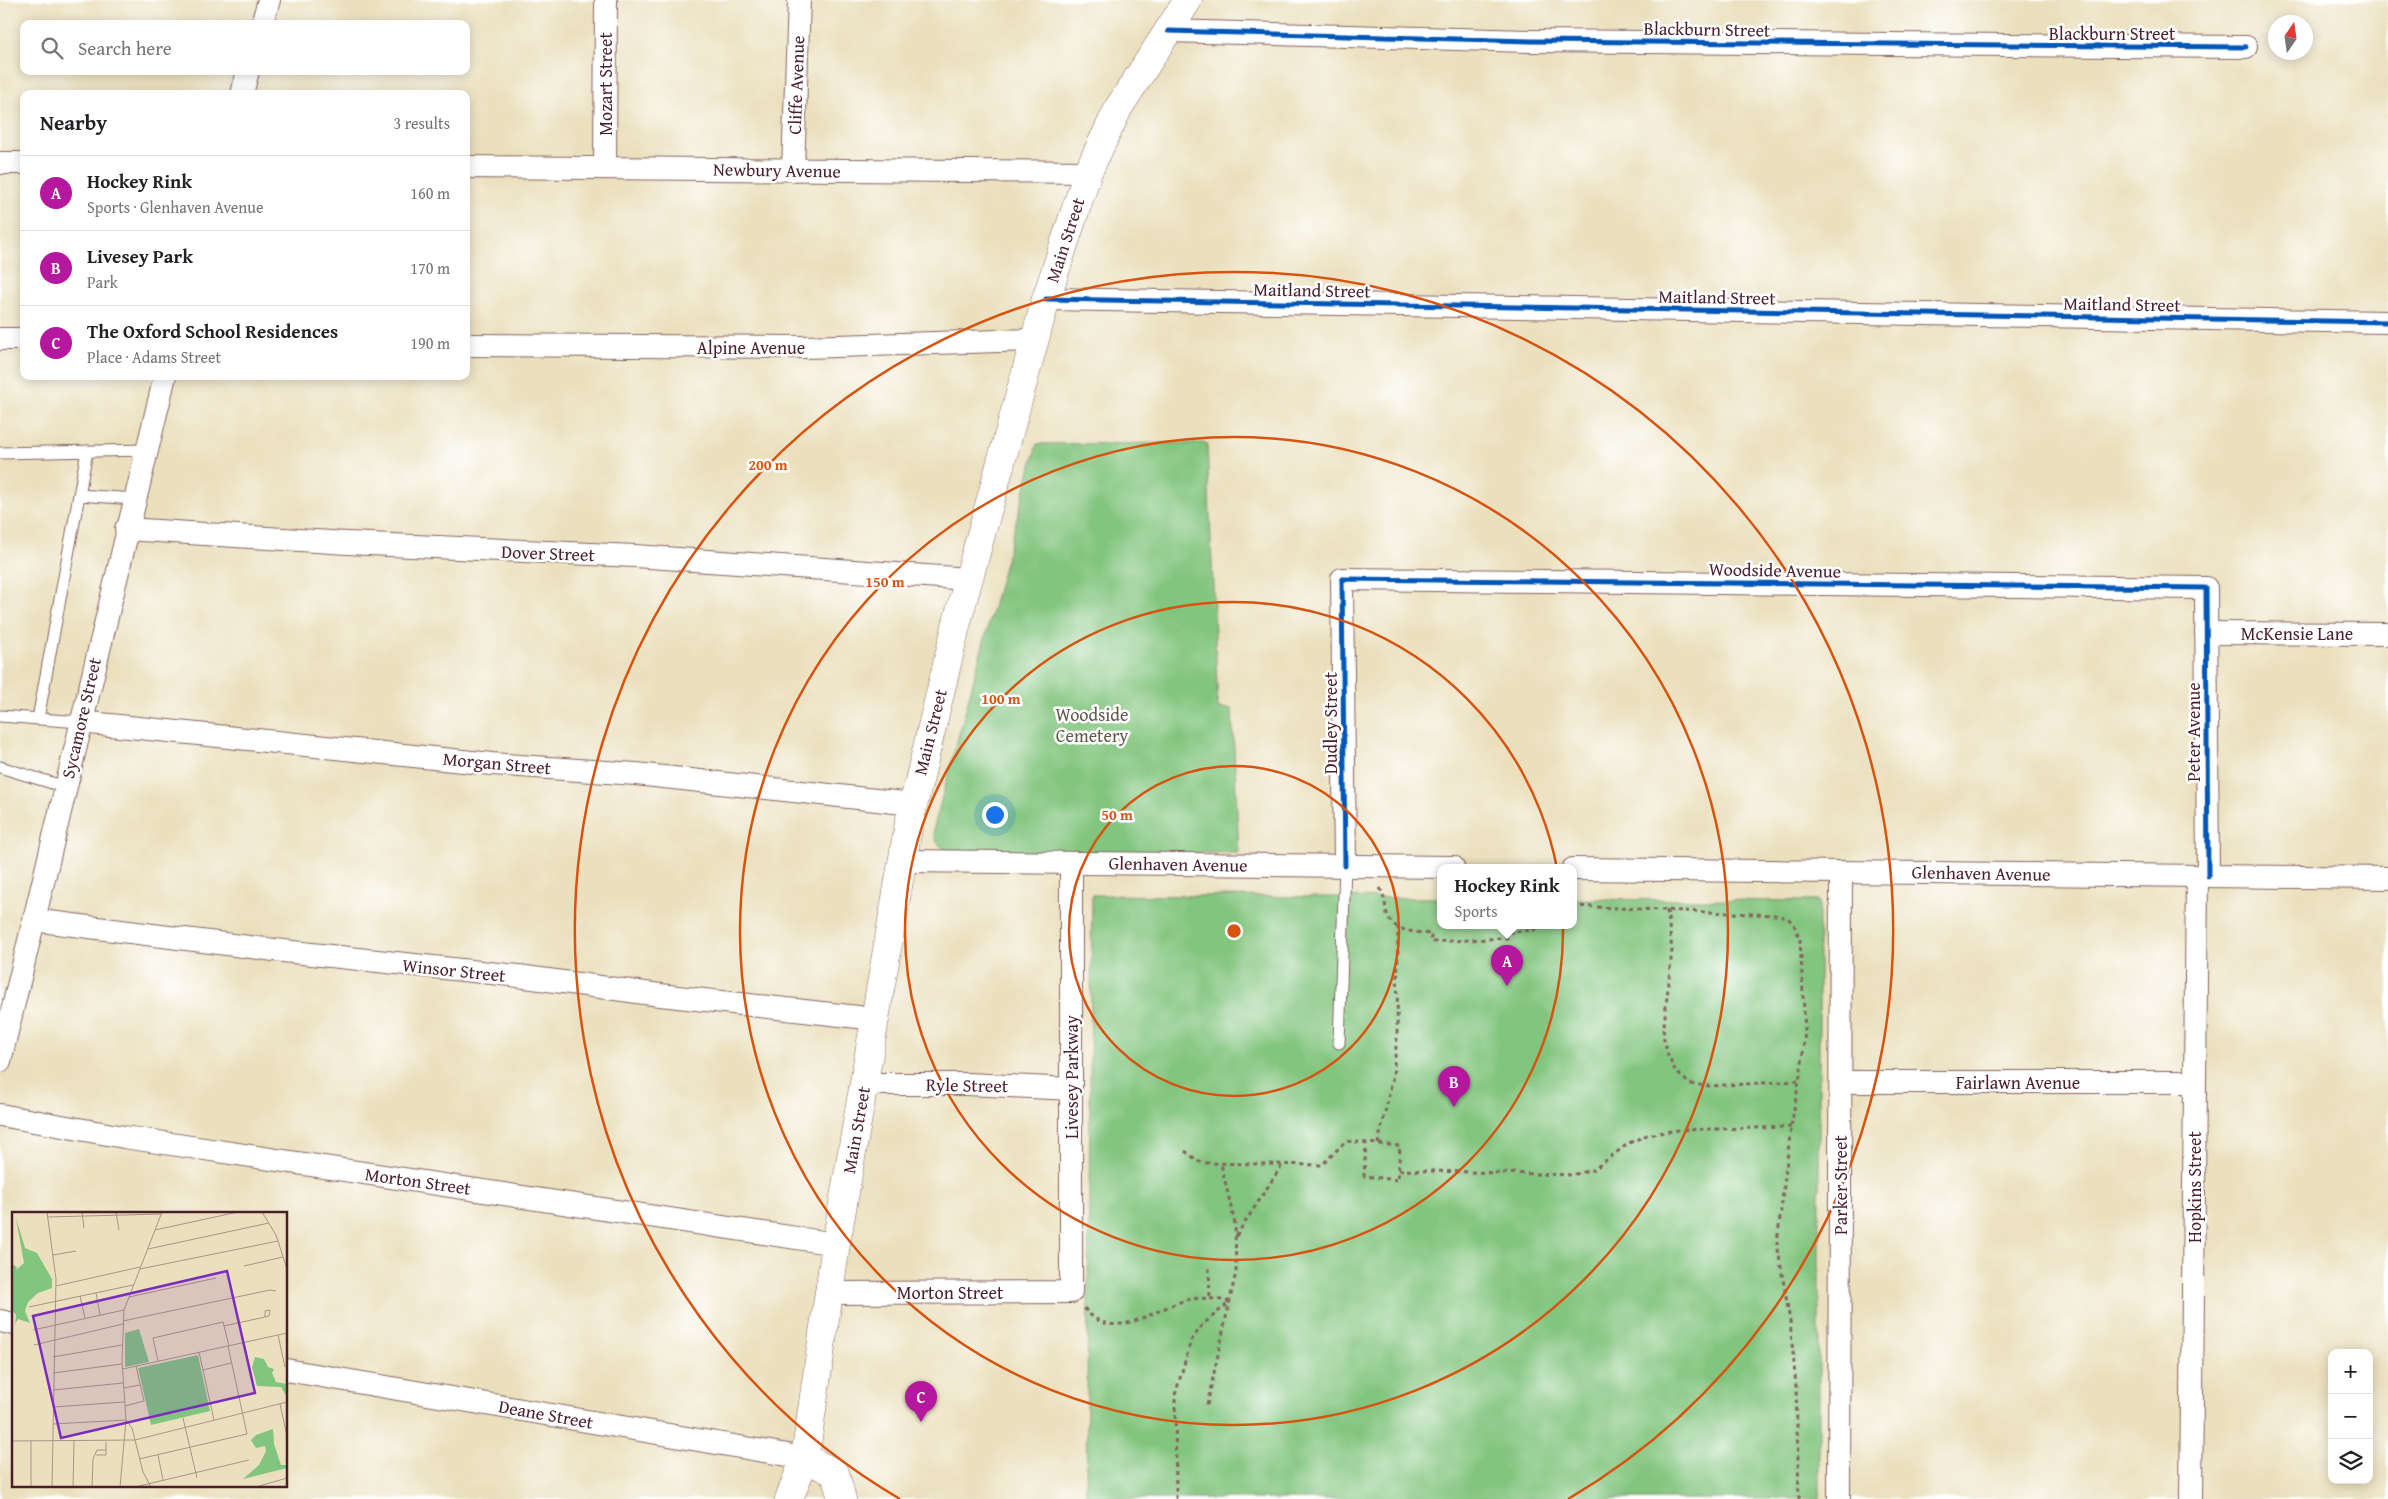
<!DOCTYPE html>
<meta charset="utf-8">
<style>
:root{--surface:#fff;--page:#f2f2f2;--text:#202124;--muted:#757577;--line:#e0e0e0;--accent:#b5179e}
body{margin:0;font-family:"Gentium Book Plus",serif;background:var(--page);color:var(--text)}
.controls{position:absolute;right:15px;bottom:15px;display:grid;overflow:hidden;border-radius:10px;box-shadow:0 2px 12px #0003}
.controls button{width:45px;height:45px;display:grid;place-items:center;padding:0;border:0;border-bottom:1px solid var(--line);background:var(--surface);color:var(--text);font:25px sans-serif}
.compass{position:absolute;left:2268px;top:15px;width:45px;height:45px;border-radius:50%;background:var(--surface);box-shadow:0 2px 12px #0003;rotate:13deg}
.you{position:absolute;left:994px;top:814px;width:18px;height:18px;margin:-12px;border:4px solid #fff;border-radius:50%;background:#1a73e8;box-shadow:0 0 0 8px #1a73e833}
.badge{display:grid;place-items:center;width:32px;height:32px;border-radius:50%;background:var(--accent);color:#fff;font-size:16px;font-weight:700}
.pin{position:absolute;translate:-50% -41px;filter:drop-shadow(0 1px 2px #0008)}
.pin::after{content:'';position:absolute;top:26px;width:18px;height:15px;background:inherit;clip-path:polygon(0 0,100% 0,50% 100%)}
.popup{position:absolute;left:1437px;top:864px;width:140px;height:65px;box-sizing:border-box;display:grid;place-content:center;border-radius:10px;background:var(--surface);filter:drop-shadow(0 1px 4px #0005);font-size:16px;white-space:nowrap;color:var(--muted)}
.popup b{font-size:19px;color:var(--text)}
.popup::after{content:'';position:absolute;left:50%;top:100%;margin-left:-10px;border:10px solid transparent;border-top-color:var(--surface)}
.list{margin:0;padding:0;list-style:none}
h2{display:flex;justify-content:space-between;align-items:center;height:65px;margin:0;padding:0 20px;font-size:21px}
h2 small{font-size:16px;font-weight:400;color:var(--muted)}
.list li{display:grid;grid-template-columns:32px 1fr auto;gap:15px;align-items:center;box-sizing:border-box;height:75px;padding:0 20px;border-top:1px solid var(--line)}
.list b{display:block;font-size:19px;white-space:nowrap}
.list p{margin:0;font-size:16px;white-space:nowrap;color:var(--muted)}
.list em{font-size:16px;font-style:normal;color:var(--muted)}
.icon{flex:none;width:28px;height:28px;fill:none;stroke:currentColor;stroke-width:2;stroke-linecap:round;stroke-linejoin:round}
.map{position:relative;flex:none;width:2388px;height:1499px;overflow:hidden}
.search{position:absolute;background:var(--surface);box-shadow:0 2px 12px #0003;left:20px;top:20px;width:450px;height:55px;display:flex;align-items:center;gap:12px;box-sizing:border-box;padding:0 18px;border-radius:10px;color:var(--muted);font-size:19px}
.panel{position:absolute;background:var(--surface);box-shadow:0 2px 12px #0003;left:20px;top:90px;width:450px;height:290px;border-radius:10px}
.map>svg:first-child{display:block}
</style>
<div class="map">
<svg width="2388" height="1499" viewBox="0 0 2388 1499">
<rect width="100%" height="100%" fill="#fff"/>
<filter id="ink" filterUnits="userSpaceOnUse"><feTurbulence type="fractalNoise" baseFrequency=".02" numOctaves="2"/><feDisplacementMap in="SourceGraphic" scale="10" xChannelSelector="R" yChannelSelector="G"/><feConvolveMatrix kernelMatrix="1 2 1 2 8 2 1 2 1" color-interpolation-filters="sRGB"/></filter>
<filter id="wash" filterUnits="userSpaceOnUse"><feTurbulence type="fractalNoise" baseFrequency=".0096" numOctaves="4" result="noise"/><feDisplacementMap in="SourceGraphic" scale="20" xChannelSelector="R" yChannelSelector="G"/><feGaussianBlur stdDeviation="1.12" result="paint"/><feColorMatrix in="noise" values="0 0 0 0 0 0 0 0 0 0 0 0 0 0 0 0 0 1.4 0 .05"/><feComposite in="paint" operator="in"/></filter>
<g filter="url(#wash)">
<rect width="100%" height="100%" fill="#ebe0be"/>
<!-- green -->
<g fill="#82c57e" stroke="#667254">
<path d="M1207,443L1218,708L1232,709L1239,853L951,851C938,848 933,839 934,827L1037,444Z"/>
<path d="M1092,895L1441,898V925H1573V899L1819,901V1499H1086Z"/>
</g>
</g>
<g filter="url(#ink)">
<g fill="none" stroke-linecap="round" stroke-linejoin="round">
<defs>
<g id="lane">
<path d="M0,453L146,450"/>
<path d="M79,495L87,451"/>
<path d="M0,716L80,722"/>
<path d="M38,719L79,495L134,499"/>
<path d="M0,767L65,787"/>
<path d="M1339,1043L1345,866"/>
</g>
<g id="street">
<path d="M262,24L269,0"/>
<path d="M1168,31L1530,41L2246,47"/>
<path d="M242,94L248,71"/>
<path d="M0,163H24"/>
<path d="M466,167L1088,172"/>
<path d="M605,168L606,0"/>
<path d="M793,170L799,0"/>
<path d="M1046,299L2388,322"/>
<path d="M0,339H24"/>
<path d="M466,345L804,347L1036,340"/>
<path d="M126,529L347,543L635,556L969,579"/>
<path d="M2206,633L2388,634"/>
<path d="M80,722L492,764L636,774L913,804"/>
<path d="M903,861L1453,867"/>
<path d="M1345,866L1342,579L2206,588L2208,876"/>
<path d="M1573,869L2388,878"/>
<path d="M33,920L274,950L518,976L660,995L876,1019"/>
<path d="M0,1061L165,376"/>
<path d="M1841,1082H2195"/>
<path d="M864,1084H967L1071,1089"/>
<path d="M0,1115L124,1137L836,1244"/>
<path d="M830,1293L1071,1292V863"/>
<path d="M0,1321L14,1324"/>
<path d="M286,1370L805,1458"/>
<path d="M1839,1499L1841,872"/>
<path d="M2191,1499L2197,876"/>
</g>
<g id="secondary">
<path d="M805,1458L835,1473L842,1499"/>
<path d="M789,1499L805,1458L836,1244L909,823L958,618L1046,299L1088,172L1119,107L1188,0"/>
</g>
</defs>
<!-- lane casing -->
<use href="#lane" stroke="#82635e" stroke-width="13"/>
<!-- street casing -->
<use href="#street" stroke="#82635e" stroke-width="24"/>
<!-- secondary casing -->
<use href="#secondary" stroke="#82635e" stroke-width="29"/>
<!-- path -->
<g stroke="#82635e" stroke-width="3" stroke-dasharray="4 4" stroke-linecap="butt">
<path d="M1380,888C1384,894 1385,905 1387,914C1392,932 1416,932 1431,934V942L1507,938L1510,932L1533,930L1545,925"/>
<path d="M1573,906L1775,915L1788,918L1794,925L1800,939L1805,1030L1802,1063L1791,1127L1777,1243L1790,1321L1796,1386L1799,1499"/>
<path d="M1667,910L1672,950L1663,1035L1668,1056L1676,1072L1690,1084L1709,1086L1799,1081"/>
<path d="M1378,1144L1393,1076L1397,1037L1398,927"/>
<path d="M1185,1151L1198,1161L1204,1163L1322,1165L1346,1141L1400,1146L1398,1180L1364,1176L1366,1143"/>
<path d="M1399,1170L1572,1175L1593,1170L1629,1143L1647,1135L1678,1130L1791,1127"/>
<path d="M1236,1236L1282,1165"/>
<path d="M1209,1268L1210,1298"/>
<path d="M1084,1308C1115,1347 1156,1305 1192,1299C1205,1297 1218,1299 1230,1302"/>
<path d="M1207,1405L1236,1272L1235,1224L1221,1164"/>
<path d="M1176,1499L1175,1395L1191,1341L1202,1325L1230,1302"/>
</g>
<!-- lane -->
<use href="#lane" stroke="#fff" stroke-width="11"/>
<!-- street -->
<use href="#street" stroke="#fff" stroke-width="22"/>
<!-- secondary -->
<use href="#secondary" stroke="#fff" stroke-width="28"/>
<defs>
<g id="cycleway">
<path d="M1168,31L1530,41L2246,47"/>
<path d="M1046,299L2388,322"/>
<path d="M1345,866L1342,579L2206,588L2208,876"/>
</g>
</defs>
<!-- cycleway casing -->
<use href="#cycleway" stroke="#fff" stroke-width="8"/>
<!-- cycleway -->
<use href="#cycleway" stroke="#0057b8" stroke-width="5"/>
</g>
</g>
<!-- distance rings -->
<g fill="none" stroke="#d8530f" stroke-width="2.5">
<circle cx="1234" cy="931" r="165"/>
<circle cx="1234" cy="931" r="329"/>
<circle cx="1234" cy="931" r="494"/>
<path d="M900 1499A659 659 0 1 1 1568 1499"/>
</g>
<g text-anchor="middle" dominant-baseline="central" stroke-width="5" stroke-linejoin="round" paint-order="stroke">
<!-- street labels -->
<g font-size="18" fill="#4a1f2b" stroke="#fff">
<text transform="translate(1707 29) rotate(1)">Blackburn Street</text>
<text x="2112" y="33">Blackburn Street</text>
<text transform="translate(605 84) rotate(-90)">Mozart Street</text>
<text transform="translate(796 85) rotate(-88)">Cliffe Avenue</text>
<text transform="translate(777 170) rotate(1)">Newbury Avenue</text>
<text transform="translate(1065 240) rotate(-72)">Main Street</text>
<text transform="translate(1312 290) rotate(1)">Maitland Street</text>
<text transform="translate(1717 297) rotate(1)">Maitland Street</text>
<text transform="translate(2122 304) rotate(1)">Maitland Street</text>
<text x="751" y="347">Alpine Avenue</text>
<text transform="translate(548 553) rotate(2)">Dover Street</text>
<text transform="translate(1775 570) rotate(1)">Woodside Avenue</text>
<text x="2297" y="633">McKensie Lane</text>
<text transform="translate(81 718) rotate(-77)">Sycamore Street</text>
<text transform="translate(1330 723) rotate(-90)">Dudley Street</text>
<text transform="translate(930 732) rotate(-76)">Main Street</text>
<text transform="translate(2193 732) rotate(-90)">Peter Avenue</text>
<text transform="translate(497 763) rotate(5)">Morgan Street</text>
<text transform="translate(1178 864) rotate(1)">Glenhaven Avenue</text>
<text transform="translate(1981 873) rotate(1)">Glenhaven Avenue</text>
<text transform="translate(454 970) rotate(6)">Winsor Street</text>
<text transform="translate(1071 1077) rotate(-90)">Livesey Parkway</text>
<text x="2018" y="1082">Fairlawn Avenue</text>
<text transform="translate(967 1085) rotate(1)">Ryle Street</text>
<text transform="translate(856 1130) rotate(-80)">Main Street</text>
<text transform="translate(418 1181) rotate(8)">Morton Street</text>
<text transform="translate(1840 1185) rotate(-90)">Parker Street</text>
<text transform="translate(2194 1187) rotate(-90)">Hopkins Street</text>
<text x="950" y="1292">Morton Street</text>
<text transform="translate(546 1414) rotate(10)">Deane Street</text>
</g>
<!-- park labels -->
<g font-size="18" fill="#5e5948" stroke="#fff">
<text x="1092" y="714">Woodside<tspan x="1092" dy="21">Cemetery</tspan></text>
</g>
</g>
<!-- overview -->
<g transform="translate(12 1212)">
<rect width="275" height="275" fill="#ebe0be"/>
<path d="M4,6L13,36L25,41L40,67V76L26,81L16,90L13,99L18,111L6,107L3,112L4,103L0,98V52L5,55L4,58L12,51ZM127,117L137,150L113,155V121ZM186,143L198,199L139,213L126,156ZM243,145L252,147L256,155L262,157L260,161L264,170L275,172V185L269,175L245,174L240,155ZM261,217L262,232L269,253H275V256L231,267L247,253L254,239L253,234L244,236L239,228L244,223Z" fill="#82c57e"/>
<path fill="none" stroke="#ab9383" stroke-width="1" d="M35,0L44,67L40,275M70,0L72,16M104,0L107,18M250,0L264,23L275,57M35,5L149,2M143,18L226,0M136,37L257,11M41,43L64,39M232,54L271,45M128,57L266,29M44,74L128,55M84,81L88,103M68,84L73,106M117,85L204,66M17,95L121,73M111,109L258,78L264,79M212,114L253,105L257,104L258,98L253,99V105M21,118L112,98M266,123L273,155M22,133L111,112M187,140L202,208M41,145L110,133M146,149L141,126L211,110L217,134M111,157L275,121M191,158L219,151M41,161L110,152M112,176L128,173M41,178L111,171M268,192L275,224M113,194L132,189L124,154M41,195L112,190M171,206L185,266M114,208L120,216L131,260L139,275M41,212L114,208M0,229L123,228L275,190M19,229V275M84,243H94V230M146,243L151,268M127,247L235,222L216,134M61,275L62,229M80,275L81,247L85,238H94M108,275L114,208L110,149L112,98L150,0M123,275L237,248M244,275L275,266"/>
<path fill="#7b2cbf" fill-opacity="0.15" stroke="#7b2cbf" stroke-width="2.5" d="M215,59L243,181L49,226L21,104Z"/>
<rect width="275" height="275" fill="none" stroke="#4a1f2b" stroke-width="2.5"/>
</g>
<circle cx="1234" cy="931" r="8" fill="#d8530f" stroke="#fff" stroke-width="2.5"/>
<g font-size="15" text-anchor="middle" font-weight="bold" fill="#d8530f" stroke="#fff" stroke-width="5" stroke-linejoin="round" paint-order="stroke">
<text x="768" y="470">200 m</text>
<text x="885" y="587">150 m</text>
<text x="1001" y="704">100 m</text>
<text x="1117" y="820">50 m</text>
</g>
</svg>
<div class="controls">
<button>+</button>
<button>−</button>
<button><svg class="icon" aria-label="layers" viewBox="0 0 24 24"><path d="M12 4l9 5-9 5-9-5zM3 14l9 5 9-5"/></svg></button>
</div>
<svg class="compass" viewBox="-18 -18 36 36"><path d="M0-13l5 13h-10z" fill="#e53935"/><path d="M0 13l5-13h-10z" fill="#757577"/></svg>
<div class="you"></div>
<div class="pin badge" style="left:1507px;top:986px">A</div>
<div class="popup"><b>Hockey Rink</b>Sports</div>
<div class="pin badge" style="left:1454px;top:1107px">B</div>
<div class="pin badge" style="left:921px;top:1422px">C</div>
<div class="search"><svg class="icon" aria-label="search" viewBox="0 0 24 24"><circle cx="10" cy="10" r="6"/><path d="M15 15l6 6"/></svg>Search here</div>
<section class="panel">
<h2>Nearby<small>3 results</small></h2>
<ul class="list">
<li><span class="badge">A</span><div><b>Hockey Rink</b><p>Sports · Glenhaven Avenue</p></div><em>160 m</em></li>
<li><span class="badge">B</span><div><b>Livesey Park</b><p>Park</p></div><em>170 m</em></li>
<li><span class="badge">C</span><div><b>The Oxford School Residences</b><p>Place · Adams Street</p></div><em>190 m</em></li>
</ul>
</section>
</div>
